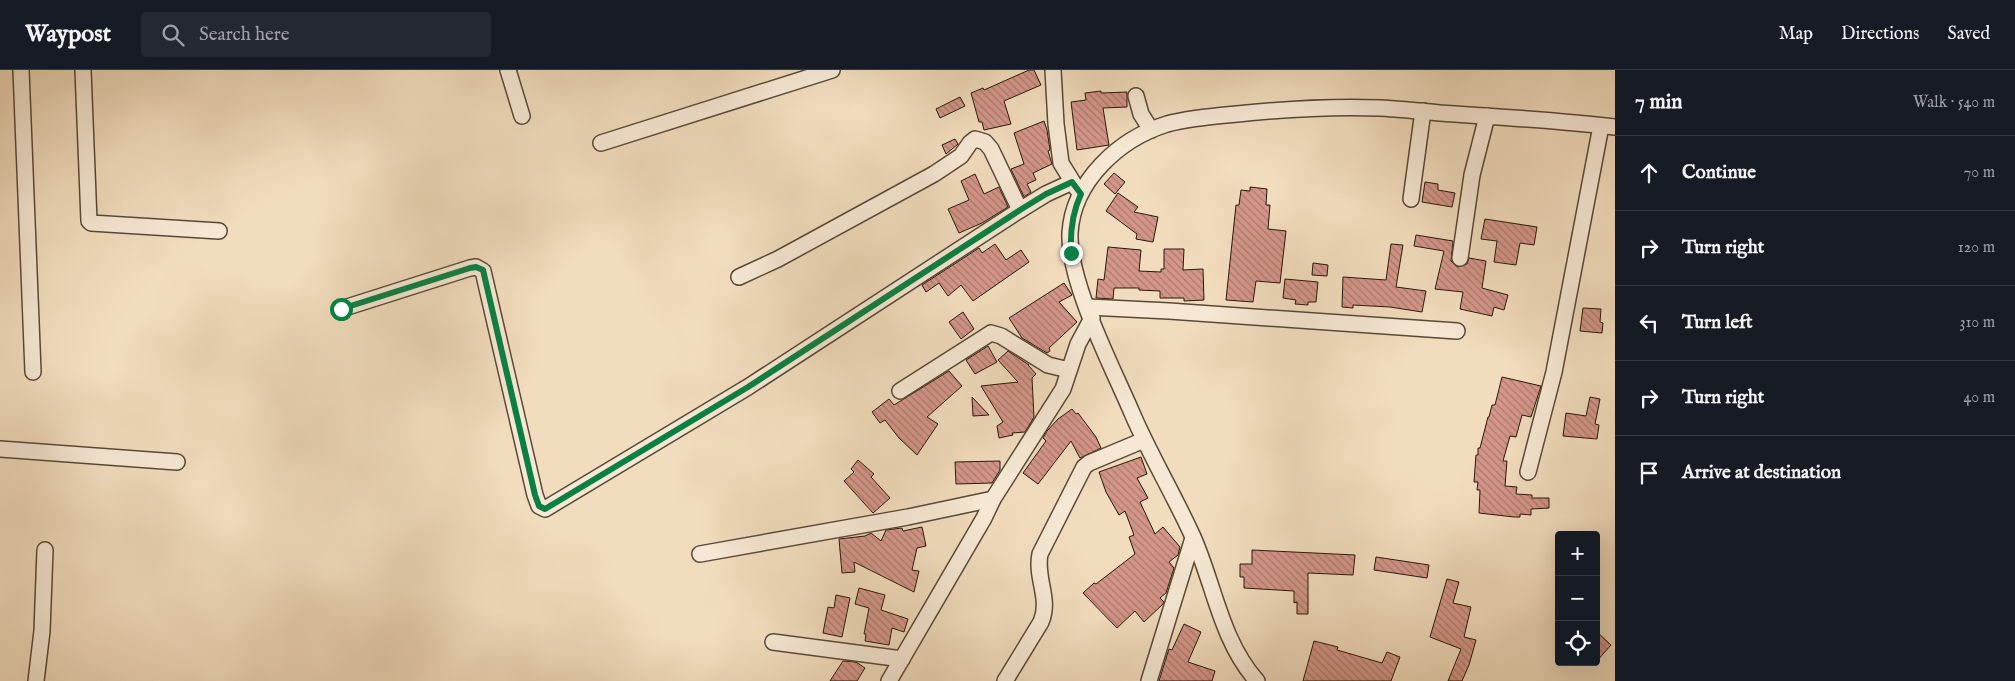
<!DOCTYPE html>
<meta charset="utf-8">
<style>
:root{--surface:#171b24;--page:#242831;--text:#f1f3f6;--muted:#9ea1a6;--line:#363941}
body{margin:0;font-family:"IM FELL English",serif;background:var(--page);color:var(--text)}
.controls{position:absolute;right:15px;bottom:15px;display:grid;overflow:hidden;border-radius:5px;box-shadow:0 5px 20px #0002}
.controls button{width:45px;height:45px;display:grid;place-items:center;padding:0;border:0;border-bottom:1px solid var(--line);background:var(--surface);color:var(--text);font:25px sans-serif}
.stop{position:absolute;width:15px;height:15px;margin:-11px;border:4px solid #0b8043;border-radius:50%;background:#fff}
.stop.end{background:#0b8043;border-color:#fff;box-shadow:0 1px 5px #0008}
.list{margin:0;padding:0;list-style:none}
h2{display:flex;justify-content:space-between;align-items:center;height:65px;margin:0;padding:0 20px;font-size:21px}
h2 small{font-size:16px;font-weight:400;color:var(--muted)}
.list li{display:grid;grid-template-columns:32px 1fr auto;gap:15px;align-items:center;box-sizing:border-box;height:75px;padding:0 20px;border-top:1px solid var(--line)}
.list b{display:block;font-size:19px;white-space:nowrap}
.list em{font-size:16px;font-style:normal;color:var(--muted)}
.icon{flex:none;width:28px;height:28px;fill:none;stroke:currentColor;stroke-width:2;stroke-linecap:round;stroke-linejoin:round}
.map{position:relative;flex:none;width:1615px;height:611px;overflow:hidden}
header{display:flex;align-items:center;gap:30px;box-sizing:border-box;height:70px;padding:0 25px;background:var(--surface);border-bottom:1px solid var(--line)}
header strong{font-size:24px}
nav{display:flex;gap:28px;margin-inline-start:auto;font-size:18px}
.search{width:350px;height:45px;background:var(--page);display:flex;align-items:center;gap:12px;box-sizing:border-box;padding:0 18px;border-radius:5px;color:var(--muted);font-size:19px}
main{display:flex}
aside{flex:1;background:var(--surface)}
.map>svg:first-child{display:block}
</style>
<header>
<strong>Waypost</strong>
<div class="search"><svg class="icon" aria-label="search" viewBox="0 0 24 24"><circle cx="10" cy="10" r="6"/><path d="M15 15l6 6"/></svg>Search here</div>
<nav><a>Map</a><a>Directions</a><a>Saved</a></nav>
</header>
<main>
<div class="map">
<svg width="1615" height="611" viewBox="0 0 1615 611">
<defs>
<pattern id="building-back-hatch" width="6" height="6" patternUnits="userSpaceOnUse" patternTransform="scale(1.25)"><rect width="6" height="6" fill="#d49689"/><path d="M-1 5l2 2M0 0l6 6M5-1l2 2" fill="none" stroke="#ac796e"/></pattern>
</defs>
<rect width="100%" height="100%" fill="#f1dcbd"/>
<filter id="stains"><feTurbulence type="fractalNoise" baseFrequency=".004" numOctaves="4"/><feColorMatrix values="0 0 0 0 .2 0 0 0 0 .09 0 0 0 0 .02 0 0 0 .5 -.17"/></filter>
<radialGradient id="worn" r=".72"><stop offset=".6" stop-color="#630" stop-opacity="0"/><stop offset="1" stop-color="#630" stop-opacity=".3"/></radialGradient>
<!-- building -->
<g fill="url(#building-back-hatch)" stroke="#28170b">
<path d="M1029,0H1034L1041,15L1004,31L1011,54L984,60L982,52H979L971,23L983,18L984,20Z"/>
<path d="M1101,21V23L1127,22V37L1103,38L1109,75L1077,80L1071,32L1086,30L1085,23Z"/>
<path d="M960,27L965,36L940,48L936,39Z"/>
<path d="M1044,51L1047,60L1050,80L1048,81L1052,94L1033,103L1036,110L1027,114L1031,122L1024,127L1011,99L1024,94L1014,63Z"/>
<path d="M955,69L958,74L946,84L942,75Z"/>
<path d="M1114,103L1125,112L1115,124L1104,114Z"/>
<path d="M975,104L984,124L999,117L1008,137L982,153L959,163L948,139L969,130L961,111Z"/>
<path d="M1425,112L1438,114V120L1455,123L1452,137L1422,132Z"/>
<path d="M1250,117L1267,119L1266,135H1270L1268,159L1286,161L1280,213L1256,211L1253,232L1226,230L1236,135H1239L1241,120L1250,121Z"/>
<path d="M1118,123L1138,137L1134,142L1158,147L1153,172L1136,169L1137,164L1106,141Z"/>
<path d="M1485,149L1537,157L1534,175L1520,173L1516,195L1494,192L1497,171L1481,169Z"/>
<path d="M1416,165L1453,171L1451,191L1458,197L1467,194L1469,188L1486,191L1482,218L1508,225L1504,240L1494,237L1492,246L1460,239L1463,222L1435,219L1444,181L1414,176Z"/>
<path d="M995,174L1006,190L1021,180L1029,192L973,231L961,215L948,226L939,213L926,222L922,215L979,178L982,183Z"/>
<path d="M1391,174L1403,175L1396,217L1426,221L1422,242L1390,237L1353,235V238L1342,237L1343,207L1386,210Z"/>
<path d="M1108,177L1141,180L1139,201L1161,202V199H1164V179H1184L1183,200L1203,199L1204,230L1184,231V228H1160V221L1139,220V218H1114L1113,229L1096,228L1098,209L1104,210Z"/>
<path d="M1313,193L1328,195L1327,206L1312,205Z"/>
<path d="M1285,209L1318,212L1316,232H1308V235L1295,234L1296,230L1283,228Z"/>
<path d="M1064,213L1072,225L1059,232L1077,252L1049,278L1050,281L1047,283L1022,268L1009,248Z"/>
<path d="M1583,238L1601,239L1600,252L1603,253L1602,263L1580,261Z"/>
<path d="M963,242L974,259L961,269L949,252Z"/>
<path d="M988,276L997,292L975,304L966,290Z"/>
<path d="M1008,281L1029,295H1028L1036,304L1032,308L1034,347L1025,362L1012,363L1013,365L999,368L997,356L1003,352L981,316L1018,312L998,290Z"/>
<path d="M949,301L962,316L927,347L938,354L917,385L899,368L885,350L880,353L872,342L889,329L894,335Z"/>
<path d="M1502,307L1541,316L1531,347L1522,345L1516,367L1510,366L1503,391H1507L1505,416L1517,417L1516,424L1532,425V428H1549V438L1531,439V445L1520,444V447H1514L1479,443L1480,420H1477L1478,412H1474L1476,385H1478V378H1480L1488,347H1489L1492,335H1495Z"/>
<path d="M972,327L989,345L973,346Z"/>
<path d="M1590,327L1600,329L1595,354L1599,355L1597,369L1563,366L1566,343L1586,346Z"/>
<path d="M1072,339L1076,344L1078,343L1096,367L1101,378L1080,388L1071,371L1038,414L1023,403L1046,371L1043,368L1047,361L1058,349Z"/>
<path d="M1141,387L1147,404L1137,408L1148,428L1140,432L1155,464L1163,457L1180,477L1178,485L1169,492L1174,498L1166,523L1160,528L1164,532L1163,534L1144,552L1135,541L1117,558L1083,523L1094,513L1096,514L1135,484L1129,467L1134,465L1125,441L1119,445L1106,422L1099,402Z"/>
<path d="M858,390L874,404L871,407L890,428L873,443L844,411L854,402L851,399Z"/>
<path d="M1000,391V400L992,413L956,414L955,392Z"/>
<path d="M922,457L926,476L917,478L912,500L919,501L914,522L854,492L855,502L842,503L839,469L865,466L871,463L881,471L886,460L902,458L903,461Z"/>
<path d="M1252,480L1355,485L1353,505L1308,503V544H1297V532L1294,533V521L1244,518V507H1240V494H1252Z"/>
<path d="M1376,487L1429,495L1427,508L1374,500Z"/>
<path d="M1447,509L1459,512L1453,533L1471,537L1464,567L1476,570L1469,595L1462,611H1448L1461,579L1430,567Z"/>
<path d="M859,518L885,525L881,540L908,549L904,562L892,558L889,575L865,571L866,564H864L869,538L855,534Z"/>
<path d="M836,525L850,528L842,567L823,563L828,537L834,538Z"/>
<path d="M1184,554L1201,562L1188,592L1215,601L1212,611H1159L1169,579L1172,580Z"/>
<path d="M1596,561L1611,575L1596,592Z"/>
<path d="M1314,571L1338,577L1337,580L1382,593L1387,582L1400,587L1391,611H1303Z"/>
<path d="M843,591L856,592L865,598L857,611H830Z"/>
</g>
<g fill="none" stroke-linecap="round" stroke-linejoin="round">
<defs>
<g id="minor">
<path d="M21,0L33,302"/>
<path d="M83,0L89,151L91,153L219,161"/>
<path d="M508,0L522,46"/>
<path d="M1053,0L1056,54L1061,93L1077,119"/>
<path d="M1136,26L1141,44L1151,60"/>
<path d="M601,73L832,0"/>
<path d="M1411,129L1423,41"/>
<path d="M1460,188L1472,105L1487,46"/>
<path d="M739,207L778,189L934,104L961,86L970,73L975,69L985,72L991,79L1020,140"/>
<path d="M1088,237L1169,241L1457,261"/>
<path d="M341,239L470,198L476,197L483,201L535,425L539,436L545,439L748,317L1020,140L1046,124L1072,112"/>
<path d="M900,321L991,263L1001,266L1048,295L1069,300"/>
<path d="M0,379L177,392"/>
<path d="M1528,402L1554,302L1601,56"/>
<path d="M700,484L908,447L993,429"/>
<path d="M773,572L902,589"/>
<path d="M36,611L42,561L45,480"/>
<path d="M889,611L984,448L993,429L1063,319L1078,274L1092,248"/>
<path d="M1005,611L1041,552C1051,529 1035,508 1040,484L1084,397L1089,393L1144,370"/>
<path d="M1149,611L1193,468"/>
<path d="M1257,611C1221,571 1214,514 1193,467C1174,425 1150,385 1132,343C1112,296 1068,212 1070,163C1073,111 1119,69 1167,54C1189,48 1214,46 1237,44C1285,39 1332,36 1380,38C1400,39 1420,41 1440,43C1498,47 1557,50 1615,57"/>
</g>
</defs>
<!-- minor casing -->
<use href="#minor" stroke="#5a4838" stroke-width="18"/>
<!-- minor -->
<use href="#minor" stroke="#f6e8d4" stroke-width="15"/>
</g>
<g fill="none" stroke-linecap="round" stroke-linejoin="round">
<!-- route -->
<path stroke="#0b8043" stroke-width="6" d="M341,239L470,198L476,197L483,200L535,425L539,436L545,439L748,317L1020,140L1046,124L1072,112L1081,124C1072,143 1070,162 1071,183"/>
</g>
<rect width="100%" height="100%" filter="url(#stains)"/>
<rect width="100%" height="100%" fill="url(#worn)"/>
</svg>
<div class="controls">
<button>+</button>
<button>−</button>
<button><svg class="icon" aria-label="locate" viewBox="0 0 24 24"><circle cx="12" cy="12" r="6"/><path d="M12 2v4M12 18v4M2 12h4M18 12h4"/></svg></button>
</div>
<div class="stop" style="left:341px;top:239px"></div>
<div class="stop end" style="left:1071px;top:183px"></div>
</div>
<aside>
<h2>7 min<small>Walk · 540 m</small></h2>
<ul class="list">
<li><svg class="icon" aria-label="ahead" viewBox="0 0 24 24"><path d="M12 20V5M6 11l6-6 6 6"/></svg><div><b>Continue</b></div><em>70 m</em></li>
<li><svg class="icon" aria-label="right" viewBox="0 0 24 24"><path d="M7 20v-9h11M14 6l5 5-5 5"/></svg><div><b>Turn right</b></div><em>120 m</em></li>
<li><svg class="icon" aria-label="left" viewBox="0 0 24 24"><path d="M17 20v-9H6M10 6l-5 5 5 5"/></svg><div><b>Turn left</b></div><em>310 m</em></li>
<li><svg class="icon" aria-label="right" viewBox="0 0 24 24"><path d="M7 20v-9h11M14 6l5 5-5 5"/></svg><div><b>Turn right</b></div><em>40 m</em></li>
<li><svg class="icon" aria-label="arrive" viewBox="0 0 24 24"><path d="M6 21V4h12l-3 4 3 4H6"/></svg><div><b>Arrive at destination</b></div></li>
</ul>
</aside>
</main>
